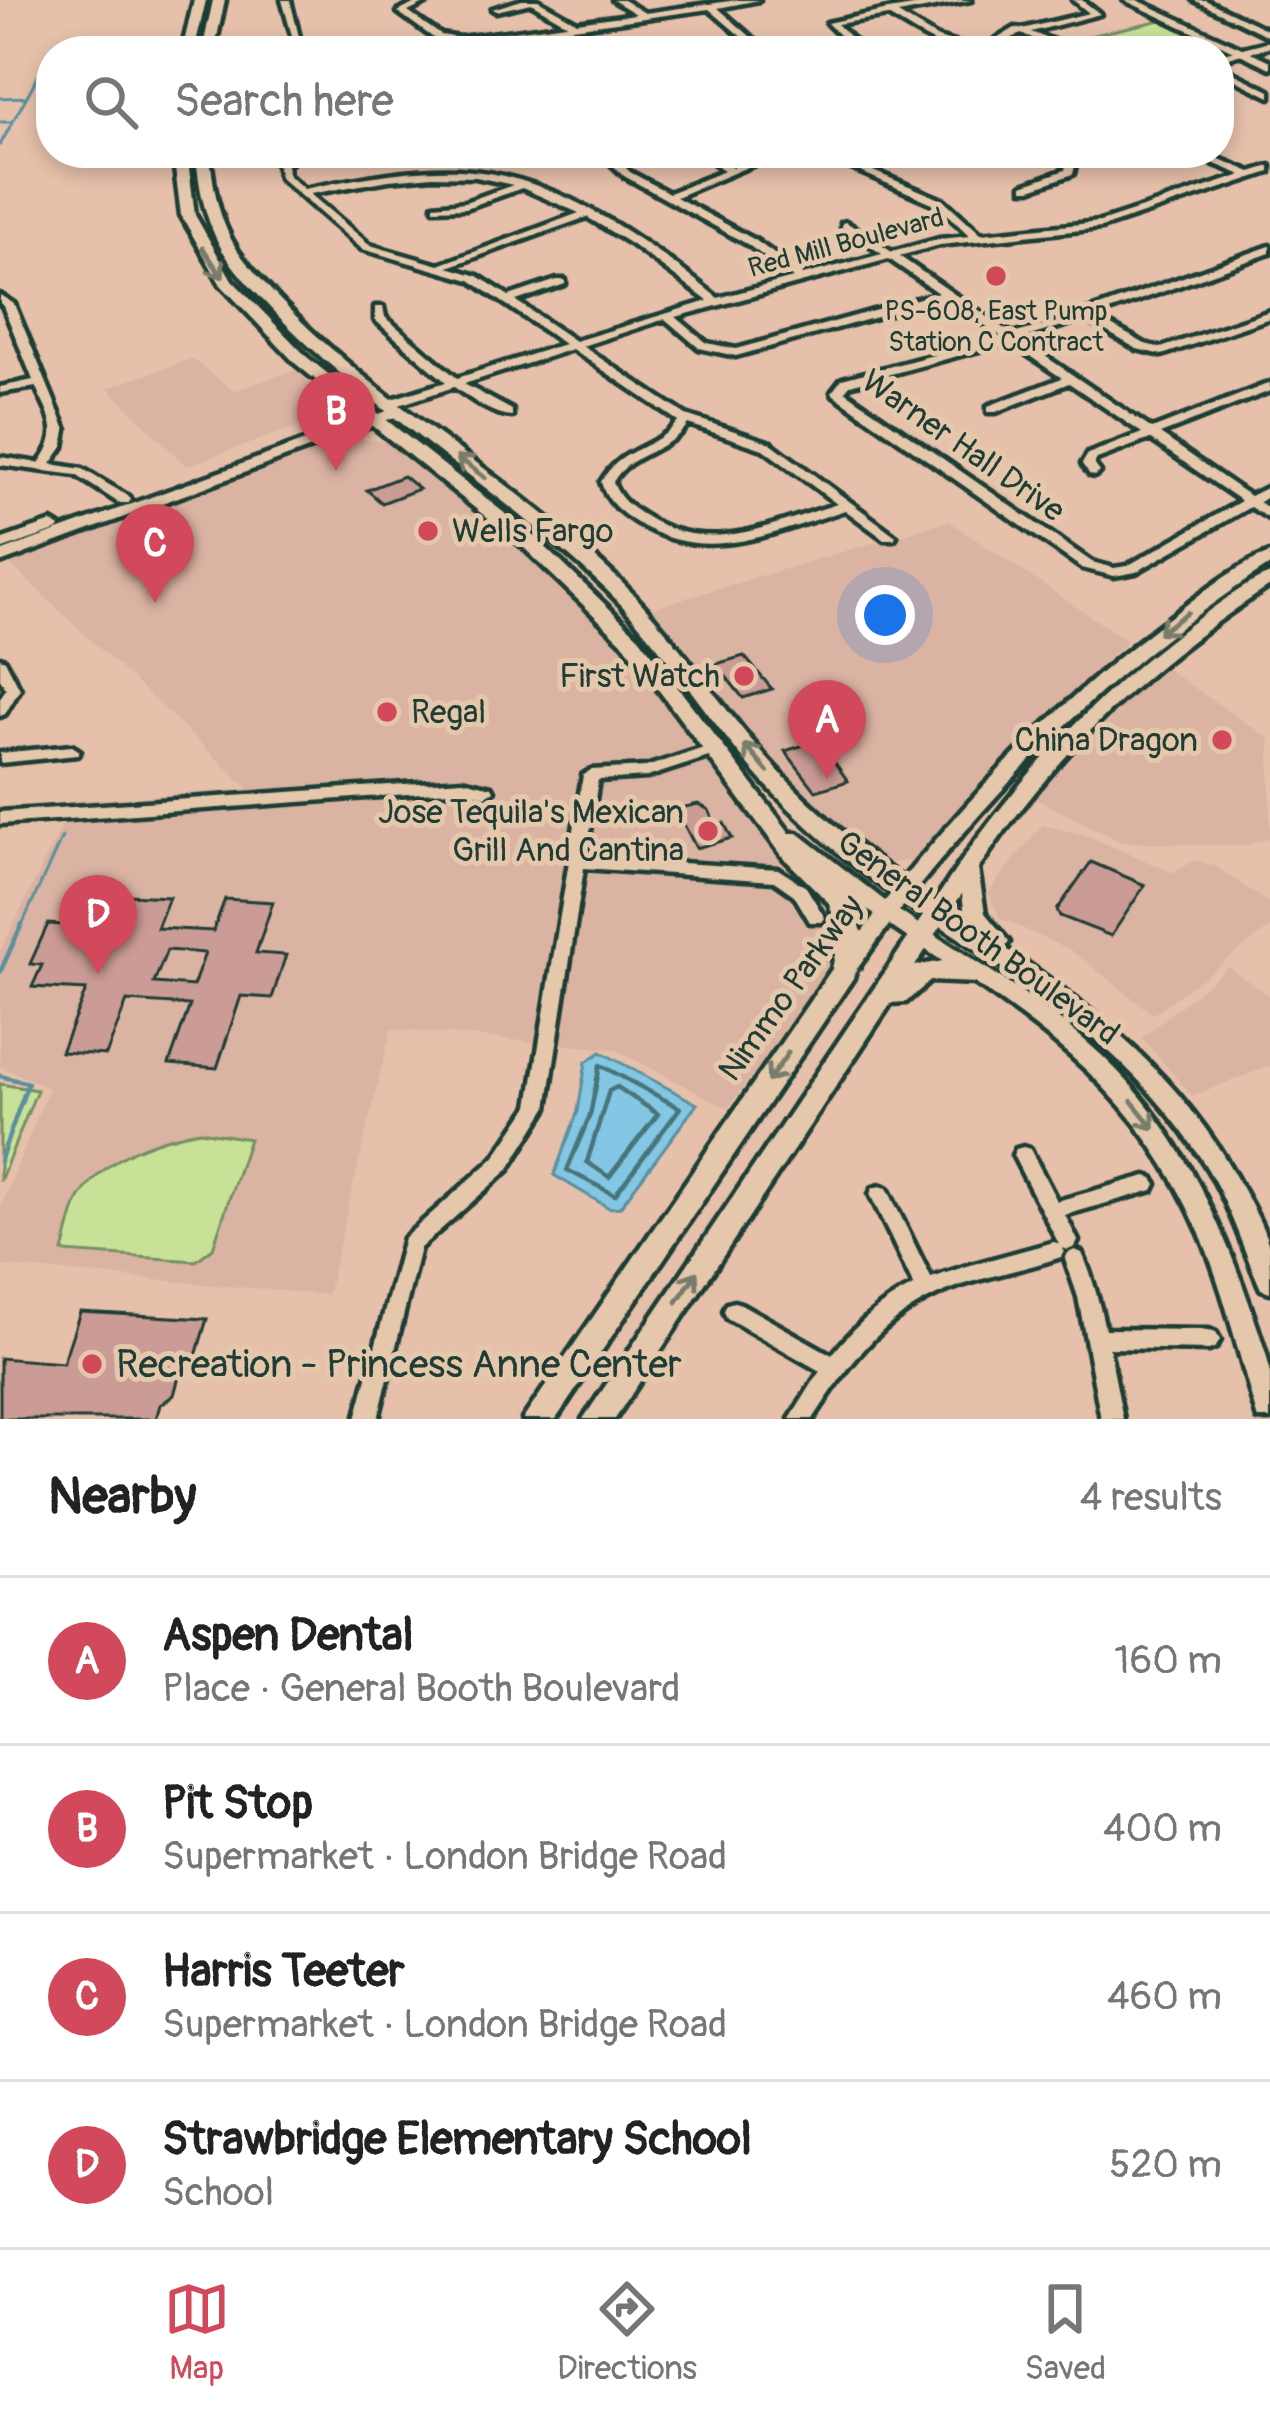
<!DOCTYPE html>
<meta charset="utf-8">
<style>
:root{--surface:#fff;--page:#f2f2f2;--text:#222;--muted:#767676;--line:#e0e0e0;--accent:#d1495b}
body{margin:0;font-family:Pangolin,sans-serif;background:var(--page);color:var(--text)}
.you{position:absolute;left:885px;top:615px;width:42px;height:42px;margin:-30px;border:9px solid #fff;border-radius:50%;background:#1a73e8;box-shadow:0 0 0 18px #1a73e833}
.badge{display:grid;place-items:center;width:78px;height:78px;border-radius:50%;background:var(--accent);color:#fff;font-size:39px;font-weight:700}
.pin{position:absolute;translate:-50% -99px;filter:drop-shadow(0 3px 6px #0008)}
.pin::after{content:'';position:absolute;top:63px;width:42px;height:36px;background:inherit;clip-path:polygon(0 0,100% 0,50% 100%)}
.list{margin:0;padding:0;list-style:none}
h2{display:flex;justify-content:space-between;align-items:center;height:156px;margin:0;padding:0 48px;font-size:51px}
h2 small{font-size:39px;font-weight:400;color:var(--muted)}
.list li{display:grid;grid-template-columns:78px 1fr auto;gap:36px;align-items:center;box-sizing:border-box;height:168px;padding:0 48px;border-top:3px solid var(--line)}
.list b{display:block;font-size:45px;white-space:nowrap}
.list p{margin:0;font-size:39px;white-space:nowrap;color:var(--muted)}
.list em{font-size:39px;font-style:normal;color:var(--muted)}
.icon{flex:none;width:66px;height:66px;fill:none;stroke:currentColor;stroke-width:2;stroke-linecap:round;stroke-linejoin:round}
.map{position:relative;flex:none;width:1270px;height:1419px;overflow:hidden}
.search{position:absolute;background:var(--surface);box-shadow:0 6px 18px #0003;left:36px;right:36px;top:36px;height:132px;display:flex;align-items:center;gap:30px;box-sizing:border-box;padding:0 42px;border-radius:48px;color:var(--muted);font-size:45px}
.sheet{height:828px;background:var(--surface)}
nav{display:flex;justify-content:space-around;align-items:center;box-sizing:border-box;height:168px;border-top:3px solid var(--line);background:var(--surface);font-size:33px;color:var(--muted)}
nav a{display:grid;justify-items:center;gap:6px}
nav .on{color:var(--accent)}
.map>svg:first-child{display:block}
</style>
<div class="map">
<svg width="1270" height="1419" viewBox="0 0 1270 1419">
<rect width="100%" height="100%" fill="#e6c0aa"/>
<filter id="ink" filterUnits="userSpaceOnUse"><feTurbulence type="fractalNoise" baseFrequency=".00833" numOctaves="2"/><feDisplacementMap in="SourceGraphic" scale="24" xChannelSelector="R" yChannelSelector="G"/><feConvolveMatrix kernelMatrix="1 2 1 2 8 2 1 2 1" color-interpolation-filters="sRGB"/></filter>
<g filter="url(#ink)">
<!-- built -->
<g fill="#dab3a2">
<path d="M192,359L234,391L295,370L334,404L316,420L186,466L108,388Z"/>
<path d="M360,439L392,442L415,459L556,574L634,652L693,746L826,894L841,925L837,961L728,1108L614,1049L391,1029L327,1295L0,1266V1209L49,1088L0,1066V952L74,801L249,789L9,563L332,444Z"/>
<path d="M948,521L1127,641L984,778L913,860L880,865L823,819L765,758L652,608Z"/>
<path d="M1166,669L1270,739V838L1242,846L1122,842L1035,798L1127,700Z"/>
<path d="M1042,825L1085,835L1174,873L1194,860L1215,866L1270,904V928L1153,1014L1072,951L1000,918L988,893Z"/>
<path d="M1228,967L1270,997V1066L1192,1096L1142,1038Z"/>
</g>
<!-- green -->
<g fill="#c8e197" stroke="#748f66" stroke-width="3">
<path d="M1161,20L1220,51H1155L1085,37Z"/>
<path d="M0,1084L37,1090L0,1181Z"/>
<path d="M200,1131L249,1139L213,1248L196,1261L63,1252C68,1235 71,1212 80,1197C107,1155 155,1139 200,1131Z"/>
</g>
<!-- water -->
<path fill="#83c7e4" stroke="#5b909e" stroke-width="3" d="M601,1052L697,1104L620,1207L609,1208L554,1175L578,1111L586,1062Z"/>
<g fill="none" stroke-linecap="round" stroke-linejoin="round">
<!-- shore -->
<g stroke="#47747a" stroke-width="4.5">
<path d="M600,1065L680,1108L615,1195L567,1170L590,1115Z"/>
<path d="M617,1087L658,1114L609,1177L587,1162L609,1091Z"/>
</g>
<!-- stream-far1 -->
<g stroke="#5b909e" stroke-width="3">
<path d="M0,98L26,97"/>
<path d="M0,122H12"/>
<path d="M0,145L39,74"/>
<path d="M21,927L62,837"/>
</g>
<!-- stream -->
<g stroke="#5b909e" stroke-width="4.5">
<path d="M0,972L22,924"/>
<path d="M0,1076L28,1083L0,1161"/>
</g>
</g>
<!-- building -->
<g fill="#cb9c95" stroke="#1f3d34" stroke-width="3" fill-rule="evenodd">
<path d="M403,476L419,489L382,503L367,490Z"/>
<path d="M744,656L772,689L743,698L716,664Z"/>
<path d="M817,741L835,763L848,781L816,791L785,751Z"/>
<path d="M698,804L709,810L715,825L724,823L732,838L696,848L676,809Z"/>
<path d="M1091,862L1145,885L1111,936L1060,916L1057,910Z"/>
<path d="M126,895L169,897L157,928L213,931L225,899L273,902L256,953L286,955L272,998L241,996L217,1068L169,1064L190,1005L127,1001L106,1055L61,1052L86,990L32,987L42,965L30,964L48,924L112,928ZM167,950L205,953L193,986L154,983Z"/>
<path d="M80,1312L207,1319L196,1356L182,1366L174,1395L160,1405L156,1419H0V1358L63,1363Z"/>
</g>
<g fill="none" stroke-linecap="round" stroke-linejoin="round">
<defs>
<g id="minor">
<path d="M282,0H290L300,41L293,39Z"/>
<path d="M421,0H432L408,12L441,35L460,38L567,24L531,3L496,11L492,9L522,0H538L577,22L636,14L613,0H623L645,13L737,0H759L718,8L767,51H758L709,9L460,44L435,39L398,12Z"/>
<path d="M952,0H971L898,14L938,38L978,50L1015,28L1022,29L1089,13L1073,0H1082L1100,14L1031,32L1078,51H1066L1021,34C1009,38 999,48 987,51C952,59 916,32 888,16L837,24L864,51H855L827,23L888,10Z"/>
<path d="M1194,0H1205L1270,31V37Z"/>
<path d="M1270,41V47L1219,60V54Z"/>
<path d="M1219,66L1270,91V97L1219,72Z"/>
<path d="M293,153H305L287,165L288,175L304,189C355,179 407,168 459,170C557,174 644,239 718,298L793,278L747,244L624,176L600,153H611L630,172L669,193L724,171L703,153H714L732,167L767,153H781L676,197L755,240L803,275L882,254L842,227V223L846,222L892,252L939,239L970,236L937,205L817,153H830L945,201L981,234L1100,222L1242,175L1210,162L1161,156L1156,153L1212,156L1251,172L1270,166V172L1101,228L940,245L899,256L1012,334L1057,322L1270,246V253L1095,316L1145,344L1161,348L1270,311V318L1162,355L1137,349L1085,319L1020,339L1152,429L1270,383V391L1160,434L1250,496L1270,486V495L1259,502L1270,509V519L1250,507L1136,572L1114,576L1082,568L834,395L832,392L842,379L1002,337L945,298L736,356L699,348L665,319L582,346L686,415L771,443L896,536L894,539H884L845,510C775,532 706,566 637,523C620,512 607,502 601,482C622,445 655,451 678,421L572,349L464,384L512,410V416C492,415 471,399 454,387L393,407H385V401L446,382L375,320V307H383L385,317L457,378L564,344L470,280L362,249L280,178L277,164ZM433,176L476,177L513,185L465,202L434,205V209L466,208L522,188L579,213L439,265L370,245L310,194L389,180ZM587,217L631,244L708,301L575,341L516,301L565,284V280H557L509,296L478,276L448,267ZM889,259L938,293L736,349L707,343L676,317ZM1009,342L1062,378L988,406V412H996L1069,383L1142,433L1088,454L1082,464L1090,475L1094,476L1100,472L1094,464L1097,459L1150,439L1241,501L1127,566L1114,568L1092,562L845,391L850,385ZM688,424L763,449L837,504C771,524 709,557 645,516C630,507 619,499 613,482C630,452 669,452 688,424Z"/>
<path d="M1068,153H1078L1073,174L1031,189H1023V185L1065,170Z"/>
<path d="M0,295L14,304L66,430L63,447L51,464L83,469L129,497L130,500L129,503H119L76,475L0,465V457L39,463C63,431 50,420 36,387L0,393V387L33,380L3,306L0,303Z"/>
<path d="M0,658L5,660L20,689L5,714L0,716V698L6,689L0,678Z"/>
<path d="M713,745L718,746L721,750L718,754L647,777L598,780L586,857L778,869L806,887L825,918L822,922H810L794,895L774,881L584,868L547,1108L508,1170L420,1248L378,1419H356L404,1238L494,1158L529,1106L583,775L591,770L646,767Z"/>
<path d="M72,746L80,751L77,755L0,763V753Z"/>
<path d="M463,780L492,787L494,791L486,796L463,790L0,824V812Z"/>
<path d="M1023,1147L1030,1149L1057,1201L1146,1176L1153,1178L1156,1184L1153,1190L1146,1192L1065,1215L1078,1241L1075,1247L1068,1250L1063,1248L1064,1251L1061,1257C1029,1268 995,1274 962,1285C888,1310 854,1356 813,1419H790L820,1371L727,1318L724,1311L727,1304L734,1302L741,1304L832,1355C855,1326 880,1302 914,1286L870,1194L873,1188L880,1186L887,1188L931,1278L967,1266L1054,1242L1059,1244L1013,1155L1016,1149Z"/>
<path d="M1075,1250L1082,1253C1093,1278 1099,1302 1105,1329L1209,1330L1216,1333L1220,1340L1216,1347L1209,1350L1109,1348L1123,1419H1101L1078,1297L1065,1259L1068,1253Z"/>
</g>
<g id="major">
<path d="M1124,0H1137L1270,61V68Z"/>
<path d="M398,407L405,411L403,414L0,563V552Z"/>
<path d="M52,522L60,527L58,530L0,550V540Z"/>
<path d="M1270,553V565C1117,663 1011,770 899,911C963,954 1031,993 1089,1044C1184,1126 1229,1237 1266,1354L1270,1370V1419H1258C1239,1358 1226,1295 1201,1236C1131,1075 1026,1019 889,925L854,973L847,975L840,973L837,967L840,961L875,915L812,867L781,838L784,833H798L885,901C972,793 1065,694 1177,612C1205,591 1237,565 1270,553Z"/>
<path d="M1270,574V586C1150,664 1057,751 978,869L985,913L1009,942L1005,948C1097,1011 1183,1079 1237,1179C1249,1201 1262,1222 1269,1246C1270,1260 1270,1277 1270,1292L1261,1289C1242,1247 1229,1202 1204,1163C1136,1056 1034,987 930,919L927,914C997,800 1084,703 1192,623C1216,606 1243,584 1270,574ZM962,894L965,915L975,929L949,912Z"/>
</g>
<g id="highway">
<path d="M194,0H206L194,51H182Z"/>
<path d="M213,0H225L214,51H202Z"/>
<path d="M173,153H187L195,215L232,280L308,358L536,538L639,637L800,846L848,893L863,935L853,978L556,1419H523L832,969L839,935L829,903L784,858L625,645L522,546L296,364L221,285L181,215Z"/>
<path d="M196,153H210C213,192 221,232 247,263C350,388 497,464 614,575C671,629 713,697 765,756C817,816 880,864 945,908L949,914L915,966L943,961L986,967L989,974L986,981L977,983L930,981L906,1002L891,1003L615,1419H583L923,916C860,873 801,826 751,768C698,706 656,634 595,579C480,472 339,393 237,271C209,237 199,196 196,153Z"/>
</g>
</defs>
<!-- minor casing -->
<use href="#minor" stroke="#1f3d34" stroke-width="9"/>
<!-- major casing -->
<use href="#major" stroke="#1f3d34" stroke-width="9"/>
<!-- highway casing -->
<use href="#highway" stroke="#1f3d34" stroke-width="9"/>
<!-- minor -->
<use href="#minor" fill="#e5c8ac" fill-rule="evenodd"/>
<!-- major -->
<use href="#major" fill="#e5c8ac" fill-rule="evenodd"/>
<!-- highway -->
<use href="#highway" fill="#e5c8ac" fill-rule="evenodd"/>
</g>
<!-- one-way arrows -->
<defs><path id="oneway-shaft" d="M-6 0H5M1.5-3L5.5 0L1.5 3" fill="none" stroke-width="1.6" stroke-linecap="round" stroke-linejoin="round" transform="scale(3)"/></defs>
<g stroke="#787c6a">
<use href="#oneway-shaft" transform="translate(213 263) rotate(56)"/>
<use href="#oneway-shaft" transform="translate(471 467) rotate(-143)"/>
<use href="#oneway-shaft" transform="translate(1173 623) rotate(144)"/>
<use href="#oneway-shaft" transform="translate(756 758) rotate(-130)"/>
<use href="#oneway-shaft" transform="translate(778 1067) rotate(125)"/>
<use href="#oneway-shaft" transform="translate(1143 1115) rotate(51)"/>
<use href="#oneway-shaft" transform="translate(687 1287) rotate(-56)"/>
</g>
</g>
<!-- markers -->
<g fill="#d1495b" stroke="#e5c8ac" stroke-width="4.5">
<circle cx="996" cy="276" r="12"/>
<circle cx="428" cy="531" r="12"/>
<circle cx="744" cy="676" r="12"/>
<circle cx="387" cy="712" r="12"/>
<circle cx="1222" cy="740" r="12"/>
<circle cx="708" cy="831" r="12"/>
<circle cx="92" cy="1364" r="12"/>
</g>
<g text-anchor="middle" dominant-baseline="central" stroke-width="10" stroke-linejoin="round" paint-order="stroke">
<!-- far-street labels -->
<g font-size="27" fill="#1f3d34" stroke="#e5c8ac">
<text transform="translate(846 243) rotate(-15)">Red Mill Boulevard</text>
</g>
<!-- far-poi labels -->
<g font-size="27" fill="#1f3d34" stroke="#e5c8ac">
<text x="996" y="311">PS-608; East Pump<tspan x="996" dy="31">Station C Contract</tspan></text>
</g>
<!-- street labels -->
<g font-size="33" fill="#1f3d34" stroke="#e5c8ac">
<text transform="translate(963 446) rotate(35)">Warner Hall Drive</text>
<text transform="translate(978 938) rotate(36)">General Booth Boulevard</text>
<text transform="translate(791 988) rotate(-54)">Nimmo Parkway</text>
</g>
<!-- poi labels -->
<g font-size="33" fill="#1f3d34" stroke="#e5c8ac" text-anchor="end">
<text x="452" y="531" text-anchor="start">Wells Fargo</text>
<text x="720" y="676">First Watch</text>
<text x="411" y="712" text-anchor="start">Regal</text>
<text x="1198" y="740">China Dragon</text>
<text x="684" y="812">Jose Tequila's Mexican<tspan x="684" dy="38">Grill And Cantina</tspan></text>
</g>
<!-- near-poi labels -->
<g font-size="39" fill="#1f3d34" stroke="#e5c8ac" text-anchor="start">
<text x="116" y="1364">Recreation - Princess Anne Center</text>
</g>
</g>
</svg>
<div class="you"></div>
<div class="pin badge" style="left:827px;top:779px">A</div>
<div class="pin badge" style="left:336px;top:471px">B</div>
<div class="pin badge" style="left:155px;top:603px">C</div>
<div class="pin badge" style="left:98px;top:974px">D</div>
<div class="search"><svg class="icon" aria-label="search" viewBox="0 0 24 24"><circle cx="10" cy="10" r="6"/><path d="M15 15l6 6"/></svg>Search here</div>
</div>
<section class="sheet">
<h2>Nearby<small>4 results</small></h2>
<ul class="list">
<li><span class="badge">A</span><div><b>Aspen Dental</b><p>Place · General Booth Boulevard</p></div><em>160 m</em></li>
<li><span class="badge">B</span><div><b>Pit Stop</b><p>Supermarket · London Bridge Road</p></div><em>400 m</em></li>
<li><span class="badge">C</span><div><b>Harris Teeter</b><p>Supermarket · London Bridge Road</p></div><em>460 m</em></li>
<li><span class="badge">D</span><div><b>Strawbridge Elementary School</b><p>School</p></div><em>520 m</em></li>
</ul>
</section>
<nav>
<a class="on"><svg class="icon" aria-label="map" viewBox="0 0 24 24"><path d="M3 6l6-2 6 2 6-2v14l-6 2-6-2-6 2zM9 4v14M15 6v14"/></svg>Map</a>
<a><svg class="icon" aria-label="directions" viewBox="0 0 24 24"><path d="M12 3l9 9-9 9-9-9zM9 14v-3h6M13 9l2 2-2 2"/></svg>Directions</a>
<a><svg class="icon" aria-label="saved" viewBox="0 0 24 24"><path d="M7 4h10v16l-5-4-5 4z"/></svg>Saved</a>
</nav>
